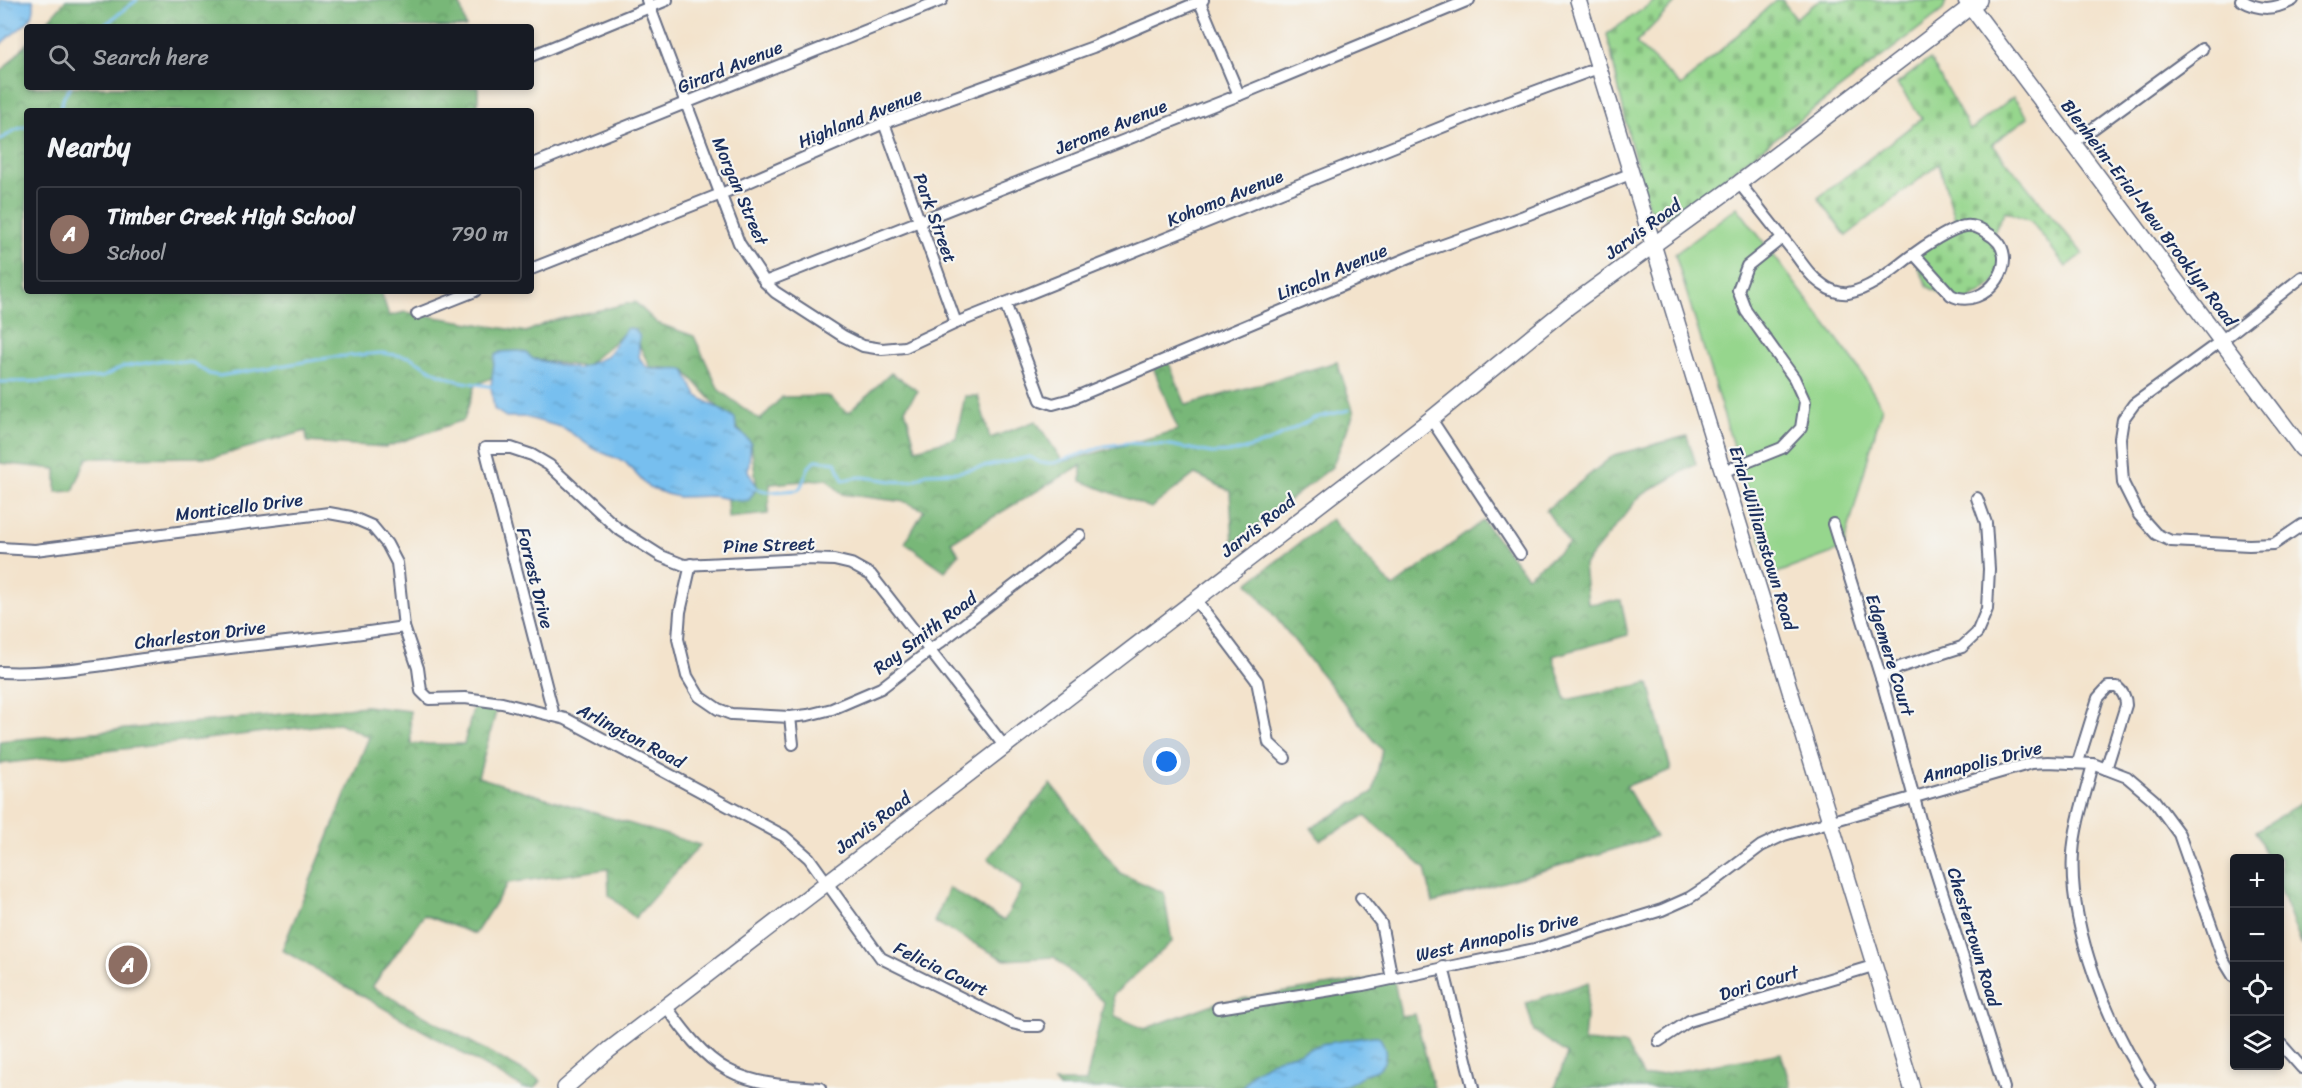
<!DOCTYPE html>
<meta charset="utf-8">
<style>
:root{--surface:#171b24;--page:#242831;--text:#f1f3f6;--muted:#9ea1a6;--line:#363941;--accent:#0f766e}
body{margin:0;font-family:Sriracha,sans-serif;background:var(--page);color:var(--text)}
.controls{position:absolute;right:18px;bottom:18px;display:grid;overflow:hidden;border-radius:6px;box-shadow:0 3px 9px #0003}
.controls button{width:54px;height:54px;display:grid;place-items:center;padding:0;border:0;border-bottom:2px solid var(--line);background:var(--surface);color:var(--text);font:30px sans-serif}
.you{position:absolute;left:1167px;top:762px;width:21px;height:21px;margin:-15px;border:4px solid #fff;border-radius:50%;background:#1a73e8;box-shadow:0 0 0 9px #1a73e833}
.badge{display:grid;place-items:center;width:39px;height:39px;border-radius:50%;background:var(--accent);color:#fff;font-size:20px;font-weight:700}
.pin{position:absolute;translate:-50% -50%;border:3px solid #fff;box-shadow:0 2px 6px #0006}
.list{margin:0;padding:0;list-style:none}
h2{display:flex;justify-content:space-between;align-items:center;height:78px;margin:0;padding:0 24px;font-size:26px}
h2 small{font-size:20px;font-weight:400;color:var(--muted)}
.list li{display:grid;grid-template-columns:39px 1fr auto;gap:18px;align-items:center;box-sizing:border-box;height:96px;margin:0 12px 12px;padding:0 12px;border:2px solid var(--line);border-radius:6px}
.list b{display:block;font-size:22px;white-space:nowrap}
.list p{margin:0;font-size:20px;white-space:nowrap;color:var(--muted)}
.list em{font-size:20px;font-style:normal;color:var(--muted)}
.icon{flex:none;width:33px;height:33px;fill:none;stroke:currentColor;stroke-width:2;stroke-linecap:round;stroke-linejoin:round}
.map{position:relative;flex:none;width:2302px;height:1088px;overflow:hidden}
.search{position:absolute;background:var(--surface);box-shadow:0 3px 9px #0003;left:24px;top:24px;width:510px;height:66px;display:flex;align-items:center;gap:15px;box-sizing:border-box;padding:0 21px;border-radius:6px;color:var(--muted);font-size:22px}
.panel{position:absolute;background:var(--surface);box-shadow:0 3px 9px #0003;left:24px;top:108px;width:510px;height:186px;border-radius:6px}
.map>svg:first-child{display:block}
</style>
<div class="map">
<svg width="2302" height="1088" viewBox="0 0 2302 1088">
<defs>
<pattern id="forest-crowns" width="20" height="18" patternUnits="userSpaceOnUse" patternTransform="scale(1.5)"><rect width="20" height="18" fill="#78b778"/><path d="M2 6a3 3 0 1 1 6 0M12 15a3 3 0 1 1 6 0" fill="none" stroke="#629566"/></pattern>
<pattern id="cemetery-stones" width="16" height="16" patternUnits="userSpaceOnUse" patternTransform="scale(1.5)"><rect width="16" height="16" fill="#96d68d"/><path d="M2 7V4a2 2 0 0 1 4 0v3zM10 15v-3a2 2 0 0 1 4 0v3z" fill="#81b87c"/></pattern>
<pattern id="water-ripples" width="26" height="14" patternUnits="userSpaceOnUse" patternTransform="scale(1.5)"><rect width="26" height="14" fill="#77bfef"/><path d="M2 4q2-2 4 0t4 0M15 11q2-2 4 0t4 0" fill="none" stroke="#619cc5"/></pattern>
</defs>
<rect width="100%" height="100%" fill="#f6f6f2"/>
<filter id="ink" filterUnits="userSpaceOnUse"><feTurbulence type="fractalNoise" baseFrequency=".0167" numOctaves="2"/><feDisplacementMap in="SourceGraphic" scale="12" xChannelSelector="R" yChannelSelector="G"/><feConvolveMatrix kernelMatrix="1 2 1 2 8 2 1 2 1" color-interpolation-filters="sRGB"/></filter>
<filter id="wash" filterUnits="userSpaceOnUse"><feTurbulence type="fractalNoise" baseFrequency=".008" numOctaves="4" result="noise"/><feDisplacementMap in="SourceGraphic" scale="24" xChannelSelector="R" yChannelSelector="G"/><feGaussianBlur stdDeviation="1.35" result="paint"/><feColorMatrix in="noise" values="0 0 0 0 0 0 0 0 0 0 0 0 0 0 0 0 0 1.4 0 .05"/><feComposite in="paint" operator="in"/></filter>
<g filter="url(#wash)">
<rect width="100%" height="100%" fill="#f3e3cc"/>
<!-- grass -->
<path fill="#96d68d" stroke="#588276" stroke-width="1.5" d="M1737,207L1856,364L1882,407L1843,549L1772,575L1675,254Z"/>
<!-- forest -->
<g fill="url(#forest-crowns)" stroke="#4a736b" stroke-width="1.5">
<path d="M66,0H459L466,27H42Z"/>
<path d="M27,43V87H478V111H27V291H381L389,316L405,312L526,332L551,321L635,302L657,323L694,336L719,390L760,420L782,397L828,396L848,413L891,373L918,391L905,409L916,449L956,438L965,396H978L990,438L1036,421L1063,462L1178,430L1151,362L1166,356L1186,405L1337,362L1354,413L1332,467L1233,544L1230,491L1195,474L1151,508L1081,481V465L951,542L959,554L945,571L905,543L924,510L905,502L842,494L827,479L770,484L768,514L728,518L727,497L757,489L751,443L684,370L650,367L631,328L584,367L535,359L475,385L464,420L386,447L307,442L306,431L215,457L87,458L73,491L56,492V469L0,463V73Z"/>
<path d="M1687,436L1696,464L1640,496L1584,565L1588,604L1621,600L1628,635L1553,656L1566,700L1649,683L1671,770L1626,786L1656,837L1433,903L1425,869L1365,816L1320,840L1311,828L1373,792L1382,750L1248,583L1331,519L1393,587L1483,521L1527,576L1569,544L1546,510L1614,455Z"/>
<path d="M475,701L498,705L478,777L700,845L635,918L609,895L608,869L508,883L475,934L424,915L372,987L541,1081L535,1088H523L282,950L369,737L339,723L0,764V741L366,706L410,711L411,744H464Z"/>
<path d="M1051,784L1120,873L1164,893L1172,942L1113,995L1115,1016L1144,1029L1216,1003L1393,975L1401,1016L1415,1014L1434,1088H1059L1054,1082H1086L1104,1002L1054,957L1005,960L934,922L949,888L1004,921L1022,888L988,858Z"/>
<path d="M2302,802V946L2280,890V858H2267L2256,831Z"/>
<path d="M1589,982L1584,1042L1626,1045L1644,1077L1781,1053L1791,1088H1555L1567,1054L1534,1031L1526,1003Z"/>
</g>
<!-- cemetery -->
<g fill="url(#cemetery-stones)" stroke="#588276" stroke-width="1.5">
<path d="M1656,0H1678L1636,43L1681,86L1776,0H1782L1795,18L1820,0L1946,1L1943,10L1683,209L1667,218L1657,216L1648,206L1630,141L1607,34Z"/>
<path d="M1930,59L1970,130L2013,97L2028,117L1992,144L2083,254L2066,267L2031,221L2005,211L1990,240L2004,262L1994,283L1963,305L1928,287L1913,256L1958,230L1939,164L1846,236L1818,198L1922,118L1897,84Z"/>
</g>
<!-- water -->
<g fill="url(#water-ripples)" stroke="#4977a6" stroke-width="1.5">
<path d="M0,0H33C40,23 11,31 0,45Z"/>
<path d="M627,328L634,329L639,335C640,342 637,352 640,359C649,378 671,364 684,370L697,396L735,418L736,429L745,436L751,443L748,471L757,487L749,500L741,501L713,496L679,497L666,494L647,486L625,462L594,449L564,428L525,417H506L494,409L491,386L495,356L500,352L519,351L526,353L533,359L577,369L606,357Z"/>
<path d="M1373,1036H1378C1387,1046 1389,1062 1377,1070C1372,1072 1367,1072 1363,1075C1354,1081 1349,1085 1338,1088H1242L1252,1073L1278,1058L1300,1053L1321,1044Z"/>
</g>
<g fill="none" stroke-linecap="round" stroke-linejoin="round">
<!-- stream -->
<g stroke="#77bfef" stroke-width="3">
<path d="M102,27L137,0"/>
<path d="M60,111L64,96L71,87"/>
<path d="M0,140L15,130L27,126"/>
<path d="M0,382L58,381L103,377L122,367L163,360L193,363L209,374L219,376L334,357L382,353L410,357L437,373L458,381L494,387"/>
<path d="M753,488L770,492L798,490C807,481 804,467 816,460L836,462L843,480C849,479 855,477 862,477C881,478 912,489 926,473L958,472L1030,457L1041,463H1054L1105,446L1128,443L1170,445L1212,453L1234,452L1266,443L1314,418L1349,410"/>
</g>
</g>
</g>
<g filter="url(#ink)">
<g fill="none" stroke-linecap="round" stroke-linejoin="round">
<defs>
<g id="street">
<path d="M647,0L739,243L765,282L775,292L843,336L863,346L882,349L905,347L956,323L1477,113L1598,68"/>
<path d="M1199,0L1239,95"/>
<path d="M2241,0C2260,11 2274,10 2293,0"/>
<path d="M531,56L667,0"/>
<path d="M884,123L956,323"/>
<path d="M2072,144L2202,49"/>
<path d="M531,165L942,0"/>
<path d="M1739,183C1756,204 1773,226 1790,247C1800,260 1809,276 1823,285C1829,290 1840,294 1848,293C1872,289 1892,270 1911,256C1923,247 1952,227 1966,226C1974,225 1981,229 1987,233C2029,256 1984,314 1951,295L1914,254"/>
<path d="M531,269L721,194L884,123L1093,47L1203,0"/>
<path d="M2302,277L2221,341L2134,404L2123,419L2120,438L2123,483L2139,515L2156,534L2171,541L2249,545L2274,544L2302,525"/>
<path d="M765,282L1239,95L1469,0"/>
<path d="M1005,303L1041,400L1053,404L1071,399L1415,255L1524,216L1630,174"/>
<path d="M417,314L475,291"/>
<path d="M1431,419L1520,554"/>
<path d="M1722,472L1782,448L1801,428L1805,402L1794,378L1746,311L1738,290L1747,266L1782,238"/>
<path d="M1833,524L1881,678L1924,834L2004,1088"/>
<path d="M0,548L35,550L329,513L351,517L372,526L387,544L397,563L404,627L418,668L421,691L429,699L465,698L502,703L566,719L784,836L809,858L881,958L1012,1023L1024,1026H1039"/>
<path d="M691,564L680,612L678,639L687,676L699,696L718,709L731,714L790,717L808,715L832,709L881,688L1080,535"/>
<path d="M1196,600L1257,681L1269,743L1285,758"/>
<path d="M0,672C57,675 116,662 173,655C250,645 328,639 404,627"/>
<path d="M1881,678L1900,667L1962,647L1977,633L1987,609L1989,569L1986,523L1977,498"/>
<path d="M554,716L485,448H511L532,455L549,465L617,528L661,556L684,565L805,559L834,560L851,564L871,575L1005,747"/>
<path d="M790,717L793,744"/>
<path d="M2078,762L2098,698L2108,687H2117C2123,692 2126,697 2126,705L2106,769"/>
<path d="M2093,764C2086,793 2075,823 2073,853C2068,926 2109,1028 2150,1088"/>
<path d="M1361,898L1381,923L1392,979"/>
<path d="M1443,967L1473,1088"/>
<path d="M666,1006C683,1030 702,1056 728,1070C755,1085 790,1086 820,1088"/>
<path d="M1218,1008L1363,985L1535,949L1662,910L1689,898L1712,883L1761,846L1784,835L2032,763L2047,762L2093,764L2127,777L2154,800L2179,834L2223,959L2234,977"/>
<path d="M1659,1041L1689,1021L1873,966"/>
<path d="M2280,1043L2302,1068"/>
</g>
<g id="secondary">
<path d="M1578,0L1912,1088"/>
<path d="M1966,0L2302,449"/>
<path d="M565,1088L609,1050L1431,419L1568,307L1739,183L1979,0"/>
</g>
</defs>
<!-- street casing -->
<use href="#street" stroke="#676e84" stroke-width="14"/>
<!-- secondary casing -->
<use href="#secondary" stroke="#676e84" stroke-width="18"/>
<!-- street -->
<use href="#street" stroke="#fff" stroke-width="10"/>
<!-- secondary -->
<use href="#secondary" stroke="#fff" stroke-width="15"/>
</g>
</g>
<g text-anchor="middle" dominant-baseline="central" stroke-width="4.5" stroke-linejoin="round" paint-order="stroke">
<!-- street labels -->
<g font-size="18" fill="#1b2f5e" stroke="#f6f6f2">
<text transform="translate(730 67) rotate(-22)">Girard Avenue</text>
<text transform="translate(860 118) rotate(-22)">Highland Avenue</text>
<text transform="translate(1111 127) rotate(-22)">Jerome Avenue</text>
<text transform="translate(740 191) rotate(67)">Morgan Street</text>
<text transform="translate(1225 198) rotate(-22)">Kohomo Avenue</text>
<text transform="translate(2149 213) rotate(53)">Blenheim-Erial-New Brooklyn Road</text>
<text transform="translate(935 218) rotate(70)">Park Street</text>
<text transform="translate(1643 229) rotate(-36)">Jarvis Road</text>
<text transform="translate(1332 272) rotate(-23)">Lincoln Avenue</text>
<text transform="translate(239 507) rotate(-7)">Monticello Drive</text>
<text transform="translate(1258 526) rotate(-38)">Jarvis Road</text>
<text transform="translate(1763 538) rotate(73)">Erial-Williamstown Road</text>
<text transform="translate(769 545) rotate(-2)">Pine Street</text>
<text transform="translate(535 578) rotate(76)">Forrest Drive</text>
<text transform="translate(925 633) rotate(-37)">Ray Smith Road</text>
<text transform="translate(200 635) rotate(-7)">Charleston Drive</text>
<text transform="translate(1890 655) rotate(73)">Edgemere Court</text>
<text transform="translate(631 736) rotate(28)">Arlington Road</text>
<text transform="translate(1982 762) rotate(-14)">Annapolis Drive</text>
<text transform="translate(873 823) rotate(-37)">Jarvis Road</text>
<text transform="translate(1497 937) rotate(-13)">West Annapolis Drive</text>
<text transform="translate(1974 937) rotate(73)">Chestertown Road</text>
<text transform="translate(941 969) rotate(26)">Felicia Court</text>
<text transform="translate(1759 983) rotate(-17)">Dori Court</text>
</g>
</g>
</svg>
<div class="controls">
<button>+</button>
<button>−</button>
<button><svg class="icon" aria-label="locate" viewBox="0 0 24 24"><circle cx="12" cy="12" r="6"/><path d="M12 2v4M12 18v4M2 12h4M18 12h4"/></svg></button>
<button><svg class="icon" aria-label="layers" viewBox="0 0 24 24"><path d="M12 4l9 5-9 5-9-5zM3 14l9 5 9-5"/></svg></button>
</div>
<div class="you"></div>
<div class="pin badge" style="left:128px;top:965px;background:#8d6e63">A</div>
<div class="search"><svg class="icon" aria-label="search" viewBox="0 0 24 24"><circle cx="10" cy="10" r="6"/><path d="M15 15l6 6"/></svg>Search here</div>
<section class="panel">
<h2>Nearby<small></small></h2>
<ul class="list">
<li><span class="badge" style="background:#8d6e63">A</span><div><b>Timber Creek High School</b><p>School</p></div><em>790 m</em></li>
</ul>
</section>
</div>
